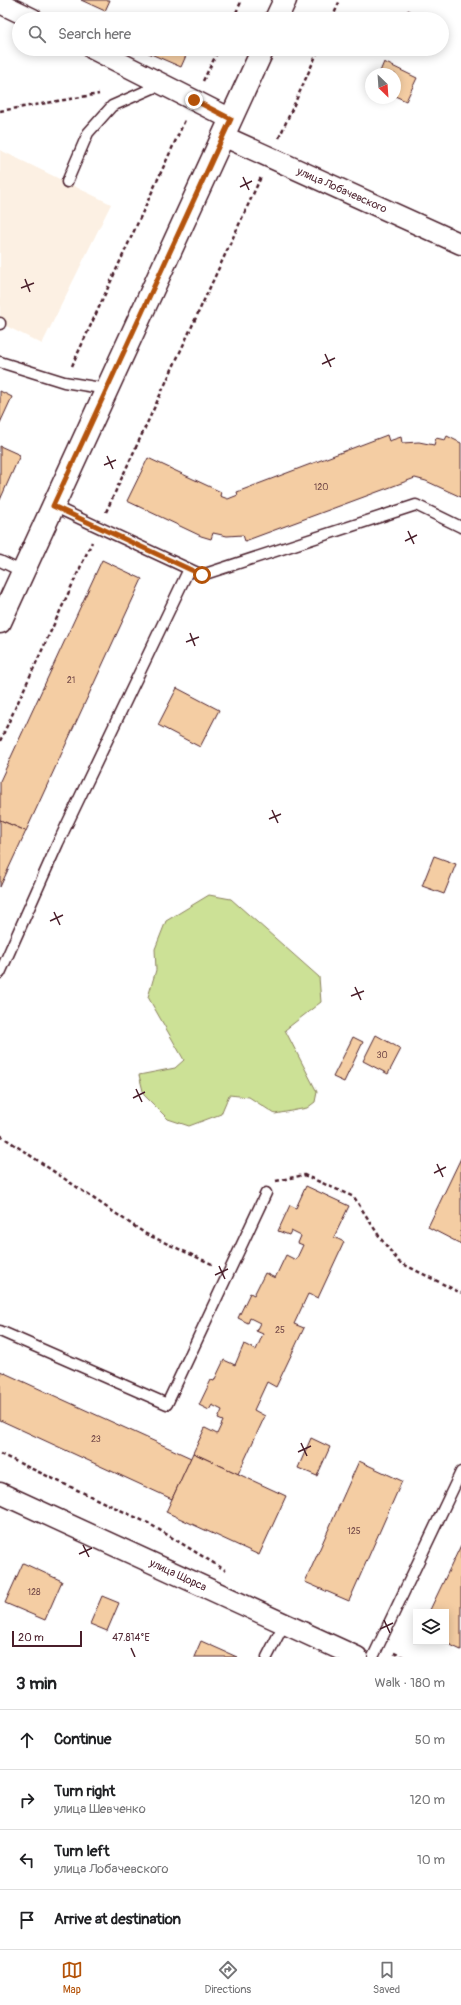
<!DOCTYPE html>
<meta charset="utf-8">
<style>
:root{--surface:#fff;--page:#f6f6f6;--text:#202124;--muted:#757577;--line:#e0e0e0;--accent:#b45309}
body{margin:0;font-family:Pangolin,sans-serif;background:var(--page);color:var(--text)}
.controls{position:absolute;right:12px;bottom:12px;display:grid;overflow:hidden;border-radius:0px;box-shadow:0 2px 10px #0003}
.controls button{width:36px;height:36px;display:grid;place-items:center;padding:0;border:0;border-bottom:1px solid var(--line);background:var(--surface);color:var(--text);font:20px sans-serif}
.compass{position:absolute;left:365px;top:68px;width:36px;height:36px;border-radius:50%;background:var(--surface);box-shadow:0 2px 10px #0003;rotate:155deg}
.scale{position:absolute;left:12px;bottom:10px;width:70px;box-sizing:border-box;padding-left:4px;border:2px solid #4a1f2b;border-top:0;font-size:11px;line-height:14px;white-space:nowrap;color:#4a1f2b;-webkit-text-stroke:3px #fff;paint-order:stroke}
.stop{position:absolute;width:12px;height:12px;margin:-9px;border:3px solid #b45309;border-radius:50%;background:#fff}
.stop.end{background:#b45309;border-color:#fff;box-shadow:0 1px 4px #0008}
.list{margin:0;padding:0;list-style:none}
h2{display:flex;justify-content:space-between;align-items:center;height:52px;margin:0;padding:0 16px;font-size:17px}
h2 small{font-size:13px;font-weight:400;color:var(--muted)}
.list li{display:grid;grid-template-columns:26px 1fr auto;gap:12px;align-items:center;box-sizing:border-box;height:60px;padding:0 16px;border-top:1px solid var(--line)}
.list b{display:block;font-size:15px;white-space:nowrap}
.list p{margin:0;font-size:13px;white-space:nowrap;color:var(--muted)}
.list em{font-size:13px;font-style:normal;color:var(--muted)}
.icon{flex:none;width:22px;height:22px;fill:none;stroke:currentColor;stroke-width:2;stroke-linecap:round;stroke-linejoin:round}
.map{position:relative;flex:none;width:461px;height:1657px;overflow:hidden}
.search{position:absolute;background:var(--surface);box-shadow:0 2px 10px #0003;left:12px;right:12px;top:12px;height:44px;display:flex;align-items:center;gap:10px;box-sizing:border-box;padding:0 14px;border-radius:22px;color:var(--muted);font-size:15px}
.sheet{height:292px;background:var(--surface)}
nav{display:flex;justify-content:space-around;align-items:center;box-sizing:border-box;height:56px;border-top:1px solid var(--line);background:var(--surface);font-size:11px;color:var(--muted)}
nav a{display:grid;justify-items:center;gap:2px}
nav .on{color:var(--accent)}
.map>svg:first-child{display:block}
</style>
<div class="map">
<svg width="461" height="1657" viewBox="0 0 461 1657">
<rect width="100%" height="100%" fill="#fff"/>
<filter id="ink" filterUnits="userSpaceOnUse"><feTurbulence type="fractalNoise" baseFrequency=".025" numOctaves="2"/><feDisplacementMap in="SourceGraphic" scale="8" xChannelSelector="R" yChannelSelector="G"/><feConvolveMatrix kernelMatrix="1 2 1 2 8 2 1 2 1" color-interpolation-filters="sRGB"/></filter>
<g filter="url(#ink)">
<!-- built -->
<path fill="#fcf0e3" d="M0,150L111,204L42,344L0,323Z"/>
<!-- green -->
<path fill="#cce196" stroke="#8b8060" d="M209,895L231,899L319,977L321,1002L285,1030L317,1092L315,1102L307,1108L275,1114L249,1097L229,1095L221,1114L189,1126L168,1119L144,1095L139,1075L175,1068L184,1060L148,997L156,970L155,949L166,921Z"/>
<!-- building -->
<g fill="#f4cda3" stroke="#4a1f2b">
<path d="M81,0H110L105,11Z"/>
<path d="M408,10L427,19H403Z"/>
<path d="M145,49H189L181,67L144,51Z"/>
<path d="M384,62L417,78L406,101L395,96V74H379Z"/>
<path d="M0,391L12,397L0,423Z"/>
<path d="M387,435L389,441L401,437L402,443L419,442L434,445L436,438L445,440L447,436L461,443V497L426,481L415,478L245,541L243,535L227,536L213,533L211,539L201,536L127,501L148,458L221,492L220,496L228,499L238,495L237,492Z"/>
<path d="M0,446L20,455L0,500Z"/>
<path d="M102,560L142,579L26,831L0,820V781Z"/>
<path d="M177,688L219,710L200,747L158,725Z"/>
<path d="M0,820L26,831L0,887Z"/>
<path d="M434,856L456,864L444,894L422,886Z"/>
<path d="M376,1035L401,1049L388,1074L363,1061Z"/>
<path d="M353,1037L363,1042L344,1082L333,1077Z"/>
<path d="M461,1158V1244L428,1227Z"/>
<path d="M306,1186L349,1206L334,1237L344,1242L318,1298L308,1294L294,1324L304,1328L276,1387L267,1382L254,1410L265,1416L238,1474L193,1453L205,1428L217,1434L223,1421L218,1419L222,1410L212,1405L209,1410L199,1405L211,1380L214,1381L224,1360L235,1365L244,1344L256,1350L263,1334L256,1331L260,1323L250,1318L248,1323L238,1318L250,1293L254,1295L265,1273L275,1278L286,1255L296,1260L303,1245L298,1243L301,1236L291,1231L289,1235L278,1231L290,1205L296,1208Z"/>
<path d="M0,1371L191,1458L172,1499L0,1420Z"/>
<path d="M311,1438L330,1447L317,1476L298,1468Z"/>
<path d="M193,1453L286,1496L259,1555L166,1512Z"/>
<path d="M359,1461L402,1481L349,1601L305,1582Z"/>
<path d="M461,1545V1650L444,1642H446V1612H429Z"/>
<path d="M23,1563L62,1581L45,1620L5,1603Z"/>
<path d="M102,1596L119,1603L107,1631L90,1624Z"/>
<path d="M201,1641L237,1657H194Z"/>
</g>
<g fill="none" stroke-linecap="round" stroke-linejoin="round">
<defs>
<g id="service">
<path d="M67,182L88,133L112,106L162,84"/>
<path d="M0,324V323"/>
<path d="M0,362L64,382L107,389"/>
<path d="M53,506L202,575L416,505L461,527"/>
<path d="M0,561L23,572"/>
<path d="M0,973L58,843L189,569"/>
<path d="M0,1331L167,1404L266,1193"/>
<path d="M267,1657L284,1624"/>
<path d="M373,1657L461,1472"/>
</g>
<g id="minor">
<path d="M0,3L33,19"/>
<path d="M93,49L231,119"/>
<path d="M223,136L461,244"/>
<path d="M0,1493L357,1657"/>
</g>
<g id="tertiary">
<path d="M276,19L285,0"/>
<path d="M0,622L263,49"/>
</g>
</defs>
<!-- service casing -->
<use href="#service" stroke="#4a1f2b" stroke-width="13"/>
<!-- minor casing -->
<use href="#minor" stroke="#4a1f2b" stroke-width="23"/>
<!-- tertiary casing -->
<use href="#tertiary" stroke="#4a1f2b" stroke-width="25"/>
<!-- path -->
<g stroke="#4a1f2b" stroke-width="2.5" stroke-dasharray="4 3" stroke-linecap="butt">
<path d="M233,19L242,0"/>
<path d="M332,19L340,0"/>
<path d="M203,81L219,49"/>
<path d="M0,111L99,94"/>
<path d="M279,138L319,49"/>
<path d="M72,366L185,120"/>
<path d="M106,512L261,177"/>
<path d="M0,741L92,542"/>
<path d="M0,1135L146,1234L214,1265"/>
<path d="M276,1181L304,1175L354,1197L381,1239L399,1262L461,1293"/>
<path d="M0,1454L148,1523L225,1570"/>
<path d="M394,1653L403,1657"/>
</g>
<!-- service -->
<use href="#service" stroke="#fff" stroke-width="10"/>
<!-- minor -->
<use href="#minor" stroke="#fff" stroke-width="20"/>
<!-- tertiary -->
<use href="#tertiary" stroke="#fff" stroke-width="22"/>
</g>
</g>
<g fill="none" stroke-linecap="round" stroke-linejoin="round" filter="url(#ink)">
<!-- route -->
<path stroke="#b45309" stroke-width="5" d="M194,100L231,119L53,506L202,575"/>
</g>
<!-- ticks -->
<path fill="none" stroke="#4a1f2b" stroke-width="1.5" d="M243,177L249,190M240,187L252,181M25,279L30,292M21,288L34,283M325,354L331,367M322,364L335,358M107,456L113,469M104,465L116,460M408,531L414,544M405,541L417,535M190,633L195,646M186,642L199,637M272,810L278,823M269,819L281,814M54,912L60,925M50,921L63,915M355,987L361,1000M351,996L364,991M136,1089L142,1102M133,1098L145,1092M437,1164L443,1177M434,1173L446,1167M219,1266L225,1279M215,1275L228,1269M301,1443L307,1456M298,1452L311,1446M83,1545L89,1557M79,1554L92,1548M384,1620L390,1633M380,1629L393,1623M131,1648L135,1657"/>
<g text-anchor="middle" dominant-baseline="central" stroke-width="3" stroke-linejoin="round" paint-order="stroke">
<!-- number labels -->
<g font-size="9" fill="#744a49">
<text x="321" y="487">120</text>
<text x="71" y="680">21</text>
<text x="382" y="1055">30</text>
<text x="280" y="1330">25</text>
<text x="96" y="1439">23</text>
<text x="354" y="1531">125</text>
<text x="34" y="1592">128</text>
</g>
<!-- street labels -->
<g font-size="11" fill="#4a1f2b" stroke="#fff">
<text transform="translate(342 190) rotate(24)">улица Лобачевского</text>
<text transform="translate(178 1575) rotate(25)">улица Щорса</text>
</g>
</g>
<g font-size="10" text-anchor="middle" fill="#4a1f2b" stroke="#fff" stroke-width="3" stroke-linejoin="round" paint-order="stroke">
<text x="131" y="1641">47.814°E</text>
</g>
</svg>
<div class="controls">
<button><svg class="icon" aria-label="layers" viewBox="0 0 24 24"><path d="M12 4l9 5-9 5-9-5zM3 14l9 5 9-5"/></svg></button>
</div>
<svg class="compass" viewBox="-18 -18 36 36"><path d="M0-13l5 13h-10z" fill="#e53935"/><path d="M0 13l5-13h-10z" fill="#757577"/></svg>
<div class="scale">20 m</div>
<div class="stop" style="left:202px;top:575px"></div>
<div class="stop end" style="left:194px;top:100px"></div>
<div class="search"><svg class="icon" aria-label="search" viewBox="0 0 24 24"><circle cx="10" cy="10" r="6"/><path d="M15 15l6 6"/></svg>Search here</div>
</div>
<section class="sheet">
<h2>3 min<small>Walk · 180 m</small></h2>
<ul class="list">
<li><svg class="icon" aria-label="ahead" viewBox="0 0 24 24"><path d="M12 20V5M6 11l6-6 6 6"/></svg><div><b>Continue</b></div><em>50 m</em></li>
<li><svg class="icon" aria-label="right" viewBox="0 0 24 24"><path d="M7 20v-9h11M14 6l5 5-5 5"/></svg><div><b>Turn right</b><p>улица Шевченко</p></div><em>120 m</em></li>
<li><svg class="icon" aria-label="left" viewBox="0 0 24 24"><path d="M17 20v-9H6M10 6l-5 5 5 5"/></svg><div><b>Turn left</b><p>улица Лобачевского</p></div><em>10 m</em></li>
<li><svg class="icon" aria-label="arrive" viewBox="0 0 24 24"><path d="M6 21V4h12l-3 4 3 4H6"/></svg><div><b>Arrive at destination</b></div></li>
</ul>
</section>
<nav>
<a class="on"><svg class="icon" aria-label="map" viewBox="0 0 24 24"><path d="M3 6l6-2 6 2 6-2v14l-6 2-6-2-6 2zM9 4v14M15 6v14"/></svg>Map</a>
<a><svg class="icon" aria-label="directions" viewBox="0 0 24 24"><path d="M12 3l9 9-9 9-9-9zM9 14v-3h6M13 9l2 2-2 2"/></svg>Directions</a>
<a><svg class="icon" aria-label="saved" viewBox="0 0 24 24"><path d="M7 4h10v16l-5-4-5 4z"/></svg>Saved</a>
</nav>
